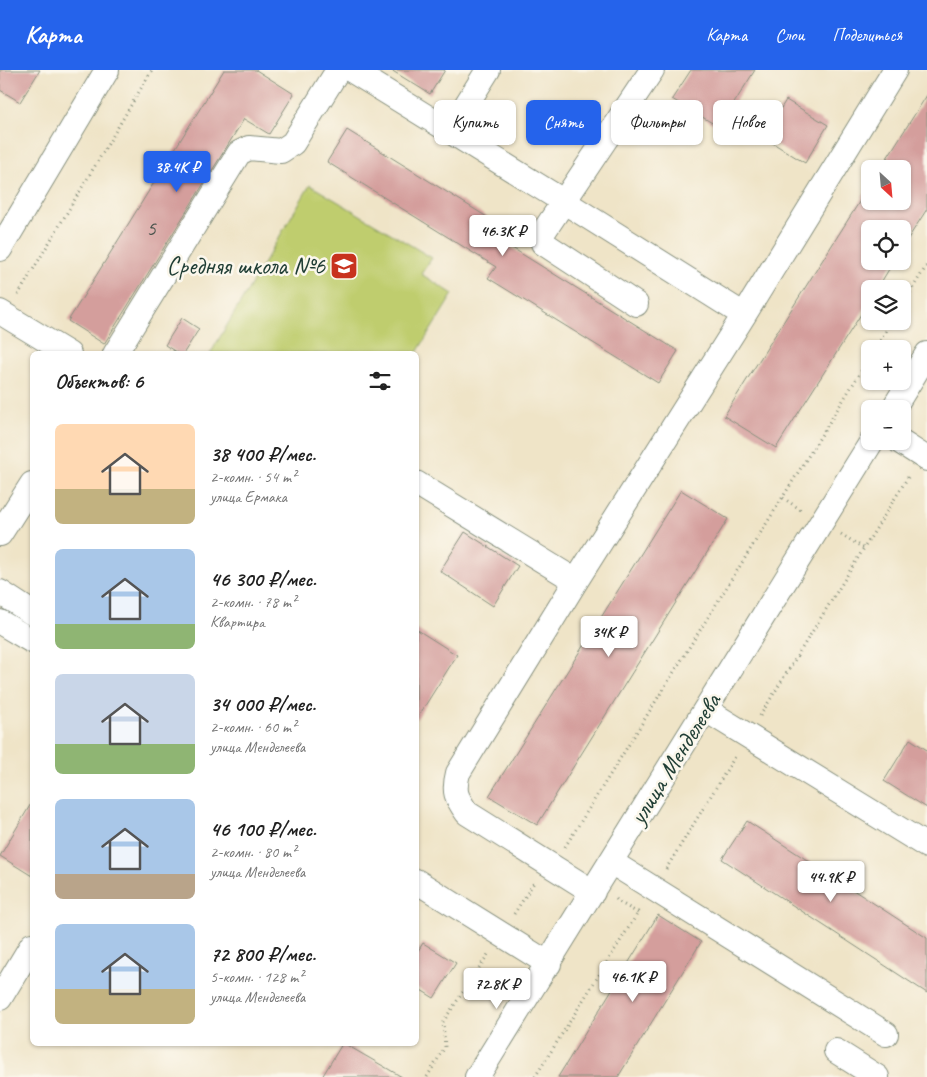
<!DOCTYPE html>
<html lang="ru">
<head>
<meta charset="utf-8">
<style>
  body { margin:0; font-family:Caveat,sans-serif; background:#f2f2f2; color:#222; height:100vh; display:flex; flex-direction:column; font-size:19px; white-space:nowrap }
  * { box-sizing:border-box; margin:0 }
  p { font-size:16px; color:#767676 }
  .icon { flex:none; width:28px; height:28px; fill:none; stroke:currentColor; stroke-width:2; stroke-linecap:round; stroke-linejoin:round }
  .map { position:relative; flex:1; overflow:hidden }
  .sheet { position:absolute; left:30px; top:281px; width:389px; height:695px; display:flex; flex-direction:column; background:#fff; border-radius:8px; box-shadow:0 1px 4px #0004 }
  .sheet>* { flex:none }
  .hud { position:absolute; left:434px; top:30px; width:418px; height:45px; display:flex; gap:10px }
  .needle { width:32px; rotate:154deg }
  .tools { position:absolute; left:861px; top:90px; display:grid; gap:10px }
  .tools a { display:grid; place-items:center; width:50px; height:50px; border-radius:8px; background:#fff; box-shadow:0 1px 4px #0004; font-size:25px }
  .price { position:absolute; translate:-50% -42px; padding:0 11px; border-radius:5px; background:#fff; color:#222; font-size:16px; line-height:32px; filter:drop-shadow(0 1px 2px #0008) }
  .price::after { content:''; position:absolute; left:50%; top:30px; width:15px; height:11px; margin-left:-8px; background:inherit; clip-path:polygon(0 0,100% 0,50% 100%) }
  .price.current { background:#2563eb; color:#fff }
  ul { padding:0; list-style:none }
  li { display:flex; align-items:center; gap:15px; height:125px; padding:0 25px }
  li span { display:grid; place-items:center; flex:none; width:140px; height:100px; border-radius:8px; color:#555 }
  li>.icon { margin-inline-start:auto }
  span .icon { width:60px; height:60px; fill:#fffc; stroke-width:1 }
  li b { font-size:21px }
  h2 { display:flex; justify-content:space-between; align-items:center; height:60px; padding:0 25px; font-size:21px }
  .pill { padding:0 18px; border-radius:8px; background:#fff; box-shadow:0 1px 4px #0004; font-size:18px; line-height:45px }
  .pill.current { background:#2563eb; color:#fff }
  header { display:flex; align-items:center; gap:30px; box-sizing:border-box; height:70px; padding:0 25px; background:#2563eb; color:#fff }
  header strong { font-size:24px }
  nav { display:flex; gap:28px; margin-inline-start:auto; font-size:18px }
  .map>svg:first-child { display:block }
  .green { fill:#bfcd6e; stroke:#6f8551 }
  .building { fill:#d49e9c }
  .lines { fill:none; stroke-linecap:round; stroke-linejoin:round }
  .minor-casing { stroke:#87907e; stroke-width:26 }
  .path { stroke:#87907e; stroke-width:3; stroke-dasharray:1 4; stroke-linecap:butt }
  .minor { stroke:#fff; stroke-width:24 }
  .labels { text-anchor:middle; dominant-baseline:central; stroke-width:5; stroke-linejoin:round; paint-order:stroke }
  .number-label { font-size:22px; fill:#4c554e }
  .poi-label { font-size:25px; fill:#1f3d34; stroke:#fbf7ec; text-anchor:end }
  .street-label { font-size:25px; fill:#1f3d34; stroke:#fbf7ec }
</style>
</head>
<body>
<header>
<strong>Карта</strong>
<nav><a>Карта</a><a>Слои</a><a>Поделиться</a></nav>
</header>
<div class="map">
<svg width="927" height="1007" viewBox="0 0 927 1007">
  <rect width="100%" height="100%" fill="#fbf7ec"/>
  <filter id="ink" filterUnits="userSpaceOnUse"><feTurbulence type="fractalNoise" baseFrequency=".02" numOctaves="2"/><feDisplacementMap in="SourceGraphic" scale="10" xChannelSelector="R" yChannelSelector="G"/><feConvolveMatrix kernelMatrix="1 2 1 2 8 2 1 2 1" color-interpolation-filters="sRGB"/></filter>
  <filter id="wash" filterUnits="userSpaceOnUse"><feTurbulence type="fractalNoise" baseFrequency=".0096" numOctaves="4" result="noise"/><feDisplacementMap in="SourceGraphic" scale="20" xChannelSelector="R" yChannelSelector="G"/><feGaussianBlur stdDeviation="1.12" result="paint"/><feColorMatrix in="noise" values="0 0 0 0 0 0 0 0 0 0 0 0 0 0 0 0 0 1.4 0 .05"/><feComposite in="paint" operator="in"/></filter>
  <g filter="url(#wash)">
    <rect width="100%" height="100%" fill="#efe4c7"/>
    <!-- green -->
    <path class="green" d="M 310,115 L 432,188 L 421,204 L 453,224 L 416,284 L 210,284 Z"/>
    <g id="blocks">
      <!-- building -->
      <path class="building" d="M 0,0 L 40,0 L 20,32 L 0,20 Z
        M 224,0 L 256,0 L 294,24 L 269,64 L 244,49 L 104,274 L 68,251 Z
        M 391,0 L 445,0 L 430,24 Z
        M 691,0 L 755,0 L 719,57 L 672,29 Z
        M 927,25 L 927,139 L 902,178 L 902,159 L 870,159 L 870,191 L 894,191 L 877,219 L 870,219 L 870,230 L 776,378 L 724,346 L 870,115 L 870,131 L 902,131 L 902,99 L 880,99 Z
        M 786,30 L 828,55 L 805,93 L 763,67 Z
        M 347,60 L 516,165 L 509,176 L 678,281 L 658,313 L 488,208 L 496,197 L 327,92 Z
        M 182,248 L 199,259 L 183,284 L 179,284 L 165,275 Z
        M 681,420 L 728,449 L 537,755 L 489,726 Z
        M 465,462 L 518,496 L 493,536 L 440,501 Z
        M 416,559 L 457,585 L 416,650 Z
        M 910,669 L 927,680 L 927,738 L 884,711 Z
        M 32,732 L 32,806 L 0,786 Z
        M 747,751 L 927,868 L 927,923 L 722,789 Z
        M 658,845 L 701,872 L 618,1007 L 558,1007 Z
        M 423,873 L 456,893 L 434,928 L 416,917 L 416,884 Z
        M 342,974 L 345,974 L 402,1007 L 322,1007 Z"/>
    </g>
  </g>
  <g filter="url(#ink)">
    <use href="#blocks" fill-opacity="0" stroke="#87907e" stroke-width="1"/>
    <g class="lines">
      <defs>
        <path id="minor" d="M 351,0 L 563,131 L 744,245
          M 450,61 L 488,0
          M 0,179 L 107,0
          M 636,234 L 543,173 L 542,164 L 652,0
          M 0,242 L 69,284
          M 115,284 L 239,83 L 249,78 L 281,81 L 293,73 L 338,0
          M 893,339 L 927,284
          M 899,371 L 927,389
          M 416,413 L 576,511
          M 0,464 L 32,414
          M 0,522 L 32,543
          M 0,552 L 32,571
          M 706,640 L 927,776
          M 611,792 L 886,964
          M 416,811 L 549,894
          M 593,822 L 467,743 C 456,727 453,722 458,703 L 576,511 L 744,245 L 895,0
          M 0,928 L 32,875
          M 836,981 L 877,1007
          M 477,1007 L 872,371"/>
      </defs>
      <!-- minor casing -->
      <use href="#minor" class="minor-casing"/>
      <!-- path -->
      <path class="path" d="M 18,225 L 152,0
        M 902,235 L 927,195
        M 875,279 L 892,251
        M 783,428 L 801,440
        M 841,464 L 865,479
        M 760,646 L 910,404
        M 565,777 L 870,287
        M 666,799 L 736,685
        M 616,829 L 619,832 L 638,843
        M 514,844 L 535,811
        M 427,1007 L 445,977 L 443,952 L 489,883
        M 535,1007 L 641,838"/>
      <!-- minor -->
      <use href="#minor" class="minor"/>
    </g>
  </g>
  <!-- icons -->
  <defs>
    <symbol id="school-square" viewBox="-11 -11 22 22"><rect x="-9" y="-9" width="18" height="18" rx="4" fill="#c8321e" stroke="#fbf7ec"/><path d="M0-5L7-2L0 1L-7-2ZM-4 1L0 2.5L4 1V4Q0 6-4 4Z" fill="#fff"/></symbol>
  </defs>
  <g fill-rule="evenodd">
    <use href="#school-square" x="328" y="180" width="32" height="32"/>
  </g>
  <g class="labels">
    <!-- number labels -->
    <g class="number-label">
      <text x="151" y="158">5</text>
    </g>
    <!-- poi labels -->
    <g class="poi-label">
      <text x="325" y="196">Средняя школа №6</text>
    </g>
    <!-- street labels -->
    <g class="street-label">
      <text transform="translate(675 689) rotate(-58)">улица Менделеева</text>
    </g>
  </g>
</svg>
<div class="tools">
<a><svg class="needle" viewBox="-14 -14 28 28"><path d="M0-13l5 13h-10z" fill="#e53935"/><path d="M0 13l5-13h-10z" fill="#767676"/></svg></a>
<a><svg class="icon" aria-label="locate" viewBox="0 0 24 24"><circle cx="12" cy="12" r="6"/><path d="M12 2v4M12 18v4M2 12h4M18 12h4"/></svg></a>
<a><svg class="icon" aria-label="layers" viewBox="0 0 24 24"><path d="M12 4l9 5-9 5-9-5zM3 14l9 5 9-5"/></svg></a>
<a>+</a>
<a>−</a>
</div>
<b class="price current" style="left:177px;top:123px">38.4K ₽</b>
<b class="price" style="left:503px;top:187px">46.3K ₽</b>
<b class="price" style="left:609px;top:588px">34K ₽</b>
<b class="price" style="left:831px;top:833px">44.9K ₽</b>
<b class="price" style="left:633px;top:933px">46.1K ₽</b>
<b class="price" style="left:497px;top:940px">72.8K ₽</b>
<div class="hud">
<a class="pill">Купить</a>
<a class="pill current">Снять</a>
<a class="pill">Фильтры</a>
<a class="pill">Новое</a>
</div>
<section class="sheet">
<h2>Объектов: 6<svg class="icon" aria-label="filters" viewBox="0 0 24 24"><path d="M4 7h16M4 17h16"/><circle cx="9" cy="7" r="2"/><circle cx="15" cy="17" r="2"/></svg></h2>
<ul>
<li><span style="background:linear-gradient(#ffd9b3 65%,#c2b280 0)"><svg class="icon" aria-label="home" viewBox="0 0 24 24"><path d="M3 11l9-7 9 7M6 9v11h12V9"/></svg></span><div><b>38 400 ₽/мес.</b><p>2-комн. · 54 m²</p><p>улица Ермака</p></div></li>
<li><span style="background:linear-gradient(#a9c7e8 75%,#8fb573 0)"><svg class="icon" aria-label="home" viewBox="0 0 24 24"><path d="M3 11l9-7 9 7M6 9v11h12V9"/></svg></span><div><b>46 300 ₽/мес.</b><p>2-комн. · 78 m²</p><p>Квартира</p></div></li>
<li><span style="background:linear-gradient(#c9d6e8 70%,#8fb573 0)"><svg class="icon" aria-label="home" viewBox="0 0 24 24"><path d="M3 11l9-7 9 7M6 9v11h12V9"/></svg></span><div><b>34 000 ₽/мес.</b><p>2-комн. · 60 m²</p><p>улица Менделеева</p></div></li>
<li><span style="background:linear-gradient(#a9c7e8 75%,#b9a48a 0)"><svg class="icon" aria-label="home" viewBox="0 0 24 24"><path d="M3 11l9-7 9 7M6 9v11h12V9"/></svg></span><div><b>46 100 ₽/мес.</b><p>2-комн. · 80 m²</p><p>улица Менделеева</p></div></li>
<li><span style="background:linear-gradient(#a9c7e8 65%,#c2b280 0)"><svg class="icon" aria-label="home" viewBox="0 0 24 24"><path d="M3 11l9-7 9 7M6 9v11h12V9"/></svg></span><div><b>72 800 ₽/мес.</b><p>5-комн. · 128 m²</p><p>улица Менделеева</p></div></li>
</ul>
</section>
</div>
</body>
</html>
